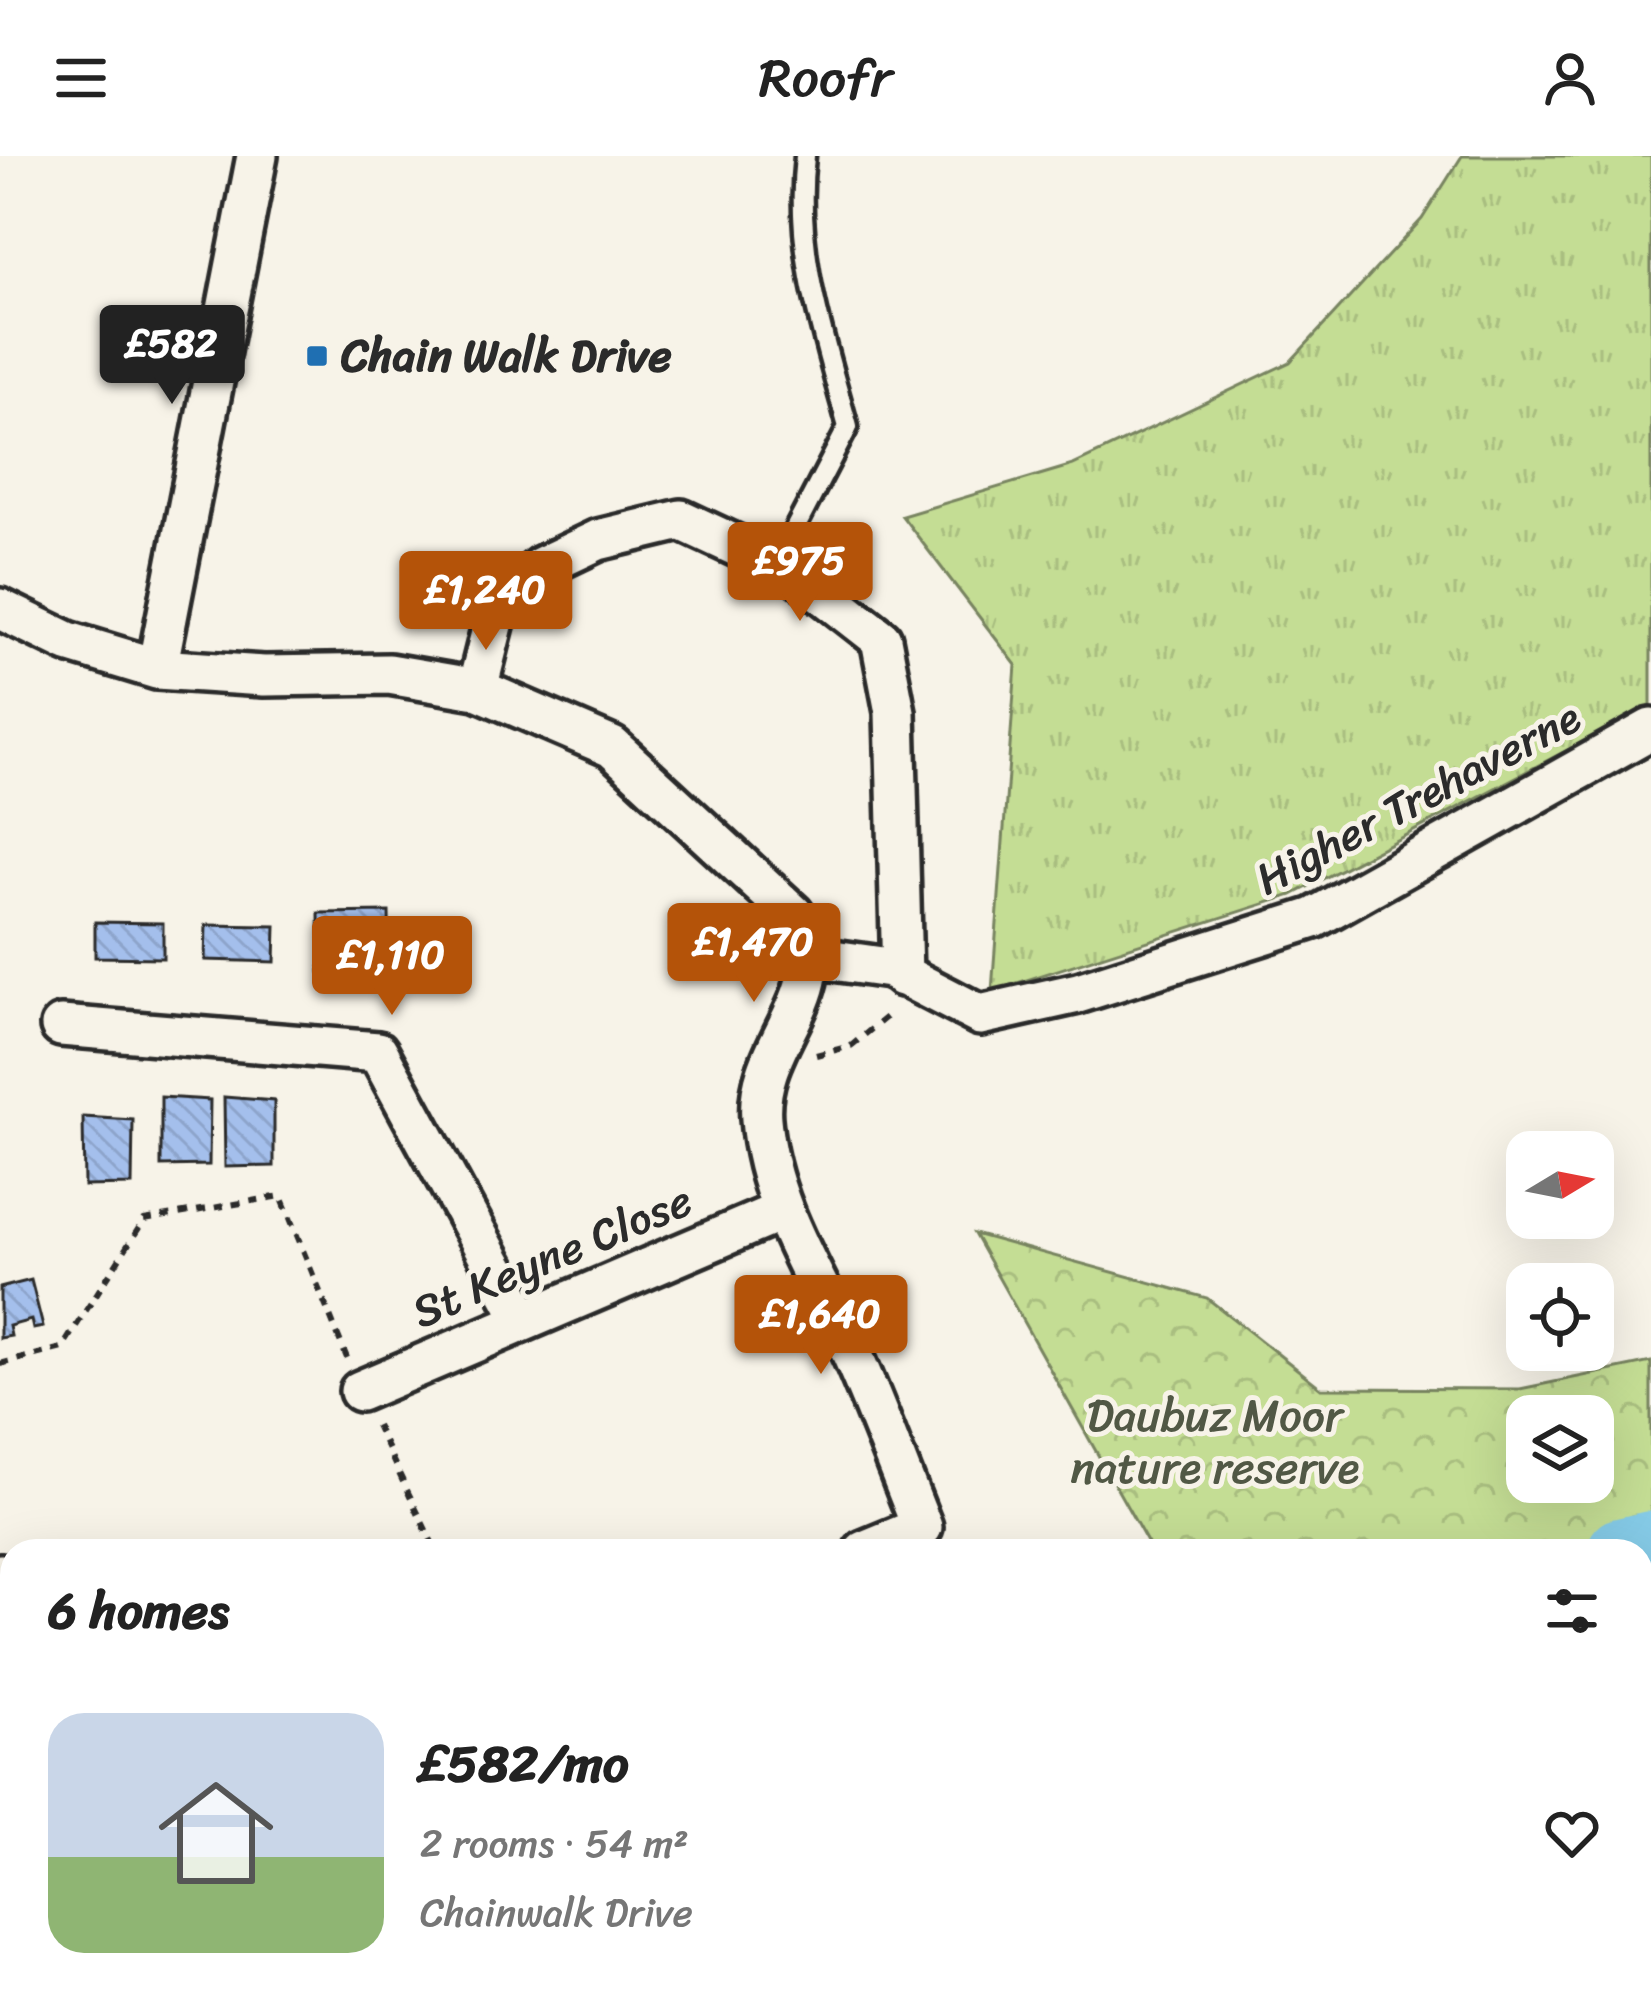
<!DOCTYPE html>
<html lang="en">
<head>
<meta charset="utf-8">
<style>
  body { margin:0; font-family:Sriracha,sans-serif; background:#f2f2f2; color:#222; height:100vh; display:flex; flex-direction:column; font-size:45px; white-space:nowrap }
  * { box-sizing:border-box; margin:0 }
  p { font-size:39px; color:#767676 }
  .icon { flex:none; width:66px; height:66px; fill:none; stroke:currentColor; stroke-width:2; stroke-linecap:round; stroke-linejoin:round }
  .map { position:relative; flex:1; overflow:hidden }
  .details { position:absolute; left:0px; top:1383px; width:1653px; height:468px; display:flex; flex-direction:column; background:#fff; border-radius:36px 36px 0 0; box-shadow:0 12px 48px #0002 }
  .details>* { flex:none }
  .needle { width:78px; rotate:80deg }
  .fabs { position:absolute; left:1506px; top:975px; display:grid; gap:24px }
  .fabs a { display:grid; place-items:center; width:108px; height:108px; border-radius:24px; background:#fff; box-shadow:0 12px 48px #0002; font-size:60px }
  .price { position:absolute; translate:-50% -102px; padding:0 27px; border-radius:12px; background:#b45309; color:#fff; font-size:39px; line-height:78px; filter:drop-shadow(0 3px 6px #0008) }
  .price::after { content:''; position:absolute; left:50%; top:72px; width:36px; height:27px; margin-left:-18px; background:inherit; clip-path:polygon(0 0,100% 0,50% 100%) }
  .price.selected { background:#222; color:#fff }
  ul { padding:0; list-style:none }
  li { display:flex; align-items:center; gap:36px; height:300px; padding:0 48px }
  li span { display:grid; place-items:center; flex:none; width:336px; height:240px; border-radius:36px; color:#555 }
  li>.icon { margin-inline-start:auto }
  span .icon { width:144px; height:144px; fill:#fffc; stroke-width:1 }
  li b { font-size:51px }
  h2 { display:flex; justify-content:space-between; align-items:center; height:144px; padding:0 48px; font-size:51px }
  header { display:flex; justify-content:space-between; align-items:center; height:156px; padding:0 48px; background:#fff; font-size:54px; font-weight:600 }
  .map>svg:first-child { display:block }
  .grass { fill:url(#grass-tufts); stroke:#788460; stroke-width:3 }
  .forest { fill:url(#forest-crowns); stroke:#788460; stroke-width:3; fill-rule:evenodd }
  .lines { fill:none; stroke-linecap:round; stroke-linejoin:round }
  .river { stroke:#85cae6; stroke-width:66 }
  .building { fill:url(#building-back-hatch); stroke:#2b2b2b; stroke-width:3 }
  .lane-casing { stroke:#2b2b2b; stroke-width:27 }
  .street-casing { stroke:#2b2b2b; stroke-width:48 }
  .path { stroke:#2b2b2b; stroke-width:6; stroke-dasharray:9 9; stroke-linecap:butt }
  .lane { stroke:#f7f3e8; stroke-width:18 }
  .street { stroke:#f7f3e8; stroke-width:39 }
  .poi-dot { fill:#1f6fb2; stroke:#f7f3e8; stroke-width:4.5 }
  .labels { text-anchor:middle; dominant-baseline:central; stroke-width:10; stroke-linejoin:round; paint-order:stroke }
  .poi-label { font-size:45px; font-weight:bold; fill:#2b2b2b; stroke:#f7f3e8; text-anchor:start }
  .street-label { font-size:45px; fill:#2b2b2b; stroke:#f7f3e8 }
  .park-label { font-size:45px; fill:#515845; stroke:#f7f3e8 }
</style>
</head>
<body>
<header><svg class="icon" aria-label="menu" viewBox="0 0 24 24"><path d="M4 6h16M4 12h16M4 18h16"/></svg>Roofr<svg class="icon" aria-label="person" viewBox="0 0 24 24"><circle cx="12" cy="8" r="4"/><path d="M4 21q1-7 8-7t8 7"/></svg></header>
<div class="map">
<svg width="1651" height="1851" viewBox="0 0 1651 1851">
  <defs>
    <pattern id="grass-tufts" width="24" height="20" patternUnits="userSpaceOnUse" patternTransform="scale(3)"><rect width="24" height="20" fill="#c4dd94"/><path d="M3 7l-1-3M5 7V3M7 7l1-3M15 17l-1-3M17 17v-4M19 17l1-3" fill="none" stroke="#a9be80"/></pattern>
    <pattern id="forest-crowns" width="20" height="18" patternUnits="userSpaceOnUse" patternTransform="scale(3)"><rect width="20" height="18" fill="#c4dd94"/><path d="M2 6a3 3 0 1 1 6 0M12 15a3 3 0 1 1 6 0" fill="none" stroke="#a9be80"/></pattern>
    <pattern id="building-back-hatch" width="6" height="6" patternUnits="userSpaceOnUse" patternTransform="scale(3)"><rect width="6" height="6" fill="#a4bfec"/><path d="M-1 5l2 2M0 0l6 6M5-1l2 2" fill="none" stroke="#8da4cb"/></pattern>
  </defs>
  <rect width="100%" height="100%" fill="#f7f3e8"/>
  <filter id="ink" filterUnits="userSpaceOnUse"><feTurbulence type="fractalNoise" baseFrequency=".00833" numOctaves="2"/><feDisplacementMap in="SourceGraphic" scale="24" xChannelSelector="R" yChannelSelector="G"/><feConvolveMatrix kernelMatrix="1 2 1 2 8 2 1 2 1" color-interpolation-filters="sRGB"/></filter>
  <g filter="url(#ink)">
    <!-- grass -->
    <path class="grass" d="M 1462,0 L 1651,0 L 1651,550 L 1292,739 L 992,835 L 1016,509 L 902,360 L 1073,309 L 1290,206 L 1422,63 Z"/>
    <!-- forest -->
    <path class="forest" d="M 974,1078 L 1207,1142 L 1321,1232 L 1520,1233 L 1651,1206 L 1651,1422 L 1641,1426 L 1641,1395 L 1152,1395 ZM 1527,1260 L 1593,1260 L 1593,1326 L 1527,1326 Z
      M 294,1839 L 1111,1839 L 1118,1851 L 270,1851 Z"/>
    <g class="lines">
      <!-- river -->
      <path class="river" d="M 1620,1395 L 1651,1388
        M 1641,1762 L 1651,1757
        M 1071,1839 L 1079,1851
        M 941,1851 L 973,1839
        M 1446,1851 L 1475,1839"/>
    </g>
    <!-- building -->
    <path class="building" d="M 389,756 L 390,816 L 320,816 L 319,757 Z
      M 95,766 L 163,767 L 163,802 L 95,801 Z
      M 206,769 L 276,770 L 275,806 L 205,804 Z
      M 161,941 L 210,944 L 209,1009 L 161,1010 Z
      M 224,941 L 274,945 L 274,1010 L 225,1011 Z
      M 83,961 L 133,964 L 132,1029 L 84,1030 Z
      M 31,1124 L 43,1171 L 33,1173 L 31,1164 L 9,1170 L 11,1180 L 0,1182 L 0,1132 Z"/>
    <g class="lines">
      <defs>
        <path id="lane" d="M 776,409 L 848,271 C 823,179 794,96 805,0"/>
        <path id="street" d="M 0,453 L 68,486 L 157,513 L 264,520 L 389,518 L 477,533 L 612,591 L 793,758 C 843,833 754,884 761,963 C 768,1050 817,1122 853,1200 C 878,1256 899,1314 922,1371 L 864,1395
          M 157,513 L 257,0
          M 477,533 L 498,449 L 541,411 L 598,384 L 681,364 L 799,419 L 881,483 L 895,556 L 902,820
          M 812,801 L 889,812 L 980,859 L 1078,837 L 1314,762 L 1651,573
          M 61,870 L 378,896 L 523,1163
          M 360,1235 L 782,1055
          M 0,1418 L 12,1458
          M 0,1664 L 12,1662
          M 1641,1797 L 1651,1791
          M 1540,1851 L 1563,1839"/>
      </defs>
      <!-- lane casing -->
      <use href="#lane" class="lane-casing"/>
      <!-- street casing -->
      <use href="#street" class="street-casing"/>
      <!-- path -->
      <path class="path" d="M 816,899 L 851,890 L 892,856
        M 0,1208 L 62,1192 L 144,1064 L 281,1040 L 347,1202
        M 376,1269 L 436,1395
        M 283,1851 L 309,1839"/>
      <!-- lane -->
      <use href="#lane" class="lane"/>
      <!-- street -->
      <use href="#street" class="street"/>
    </g>
  </g>
  <!-- markers -->
  <rect class="poi-dot" x="305" y="188" width="24" height="24" rx="6"/>
  <g class="labels">
    <!-- poi labels -->
    <g class="poi-label">
      <text x="341" y="200">Chain Walk Drive</text>
    </g>
    <!-- street labels -->
    <g class="street-label">
      <text transform="translate(1418 642) rotate(-28)">Higher Trehaverne</text>
      <text transform="translate(552 1100) rotate(-23)">St Keyne Close</text>
    </g>
    <!-- park labels -->
    <g class="park-label">
      <text x="1215" y="1260">Daubuz Moor<tspan x="1215" dy="52">nature reserve</tspan></text>
    </g>
  </g>
</svg>
<div class="fabs">
<a><svg class="needle" viewBox="-14 -14 28 28"><path d="M0-13l5 13h-10z" fill="#e53935"/><path d="M0 13l5-13h-10z" fill="#767676"/></svg></a>
<a><svg class="icon" aria-label="locate" viewBox="0 0 24 24"><circle cx="12" cy="12" r="6"/><path d="M12 2v4M12 18v4M2 12h4M18 12h4"/></svg></a>
<a><svg class="icon" aria-label="layers" viewBox="0 0 24 24"><path d="M12 4l9 5-9 5-9-5zM3 14l9 5 9-5"/></svg></a>
</div>
<b class="price selected" style="left:172px;top:251px">£582</b>
<b class="price" style="left:800px;top:468px">£975</b>
<b class="price" style="left:486px;top:497px">£1,240</b>
<b class="price" style="left:754px;top:849px">£1,470</b>
<b class="price" style="left:392px;top:862px">£1,110</b>
<b class="price" style="left:821px;top:1221px">£1,640</b>
<section class="details">
<h2>6 homes<svg class="icon" aria-label="filters" viewBox="0 0 24 24"><path d="M4 7h16M4 17h16"/><circle cx="9" cy="7" r="2"/><circle cx="15" cy="17" r="2"/></svg></h2>
<ul>
<li><span style="background:linear-gradient(#c9d6e8 60%,#8fb573 0)"><svg class="icon" aria-label="home" viewBox="0 0 24 24"><path d="M3 11l9-7 9 7M6 9v11h12V9"/></svg></span><div><b>£582/mo</b><p>2 rooms · 54 m²</p><p>Chainwalk Drive</p></div><svg class="icon" aria-label="heart" viewBox="0 0 24 24"><path d="M12 20l-8-8c-3-5 5-10 8-4 3-6 11-1 8 4z"/></svg></li>
</ul>
</section>
</div>
</body>
</html>
